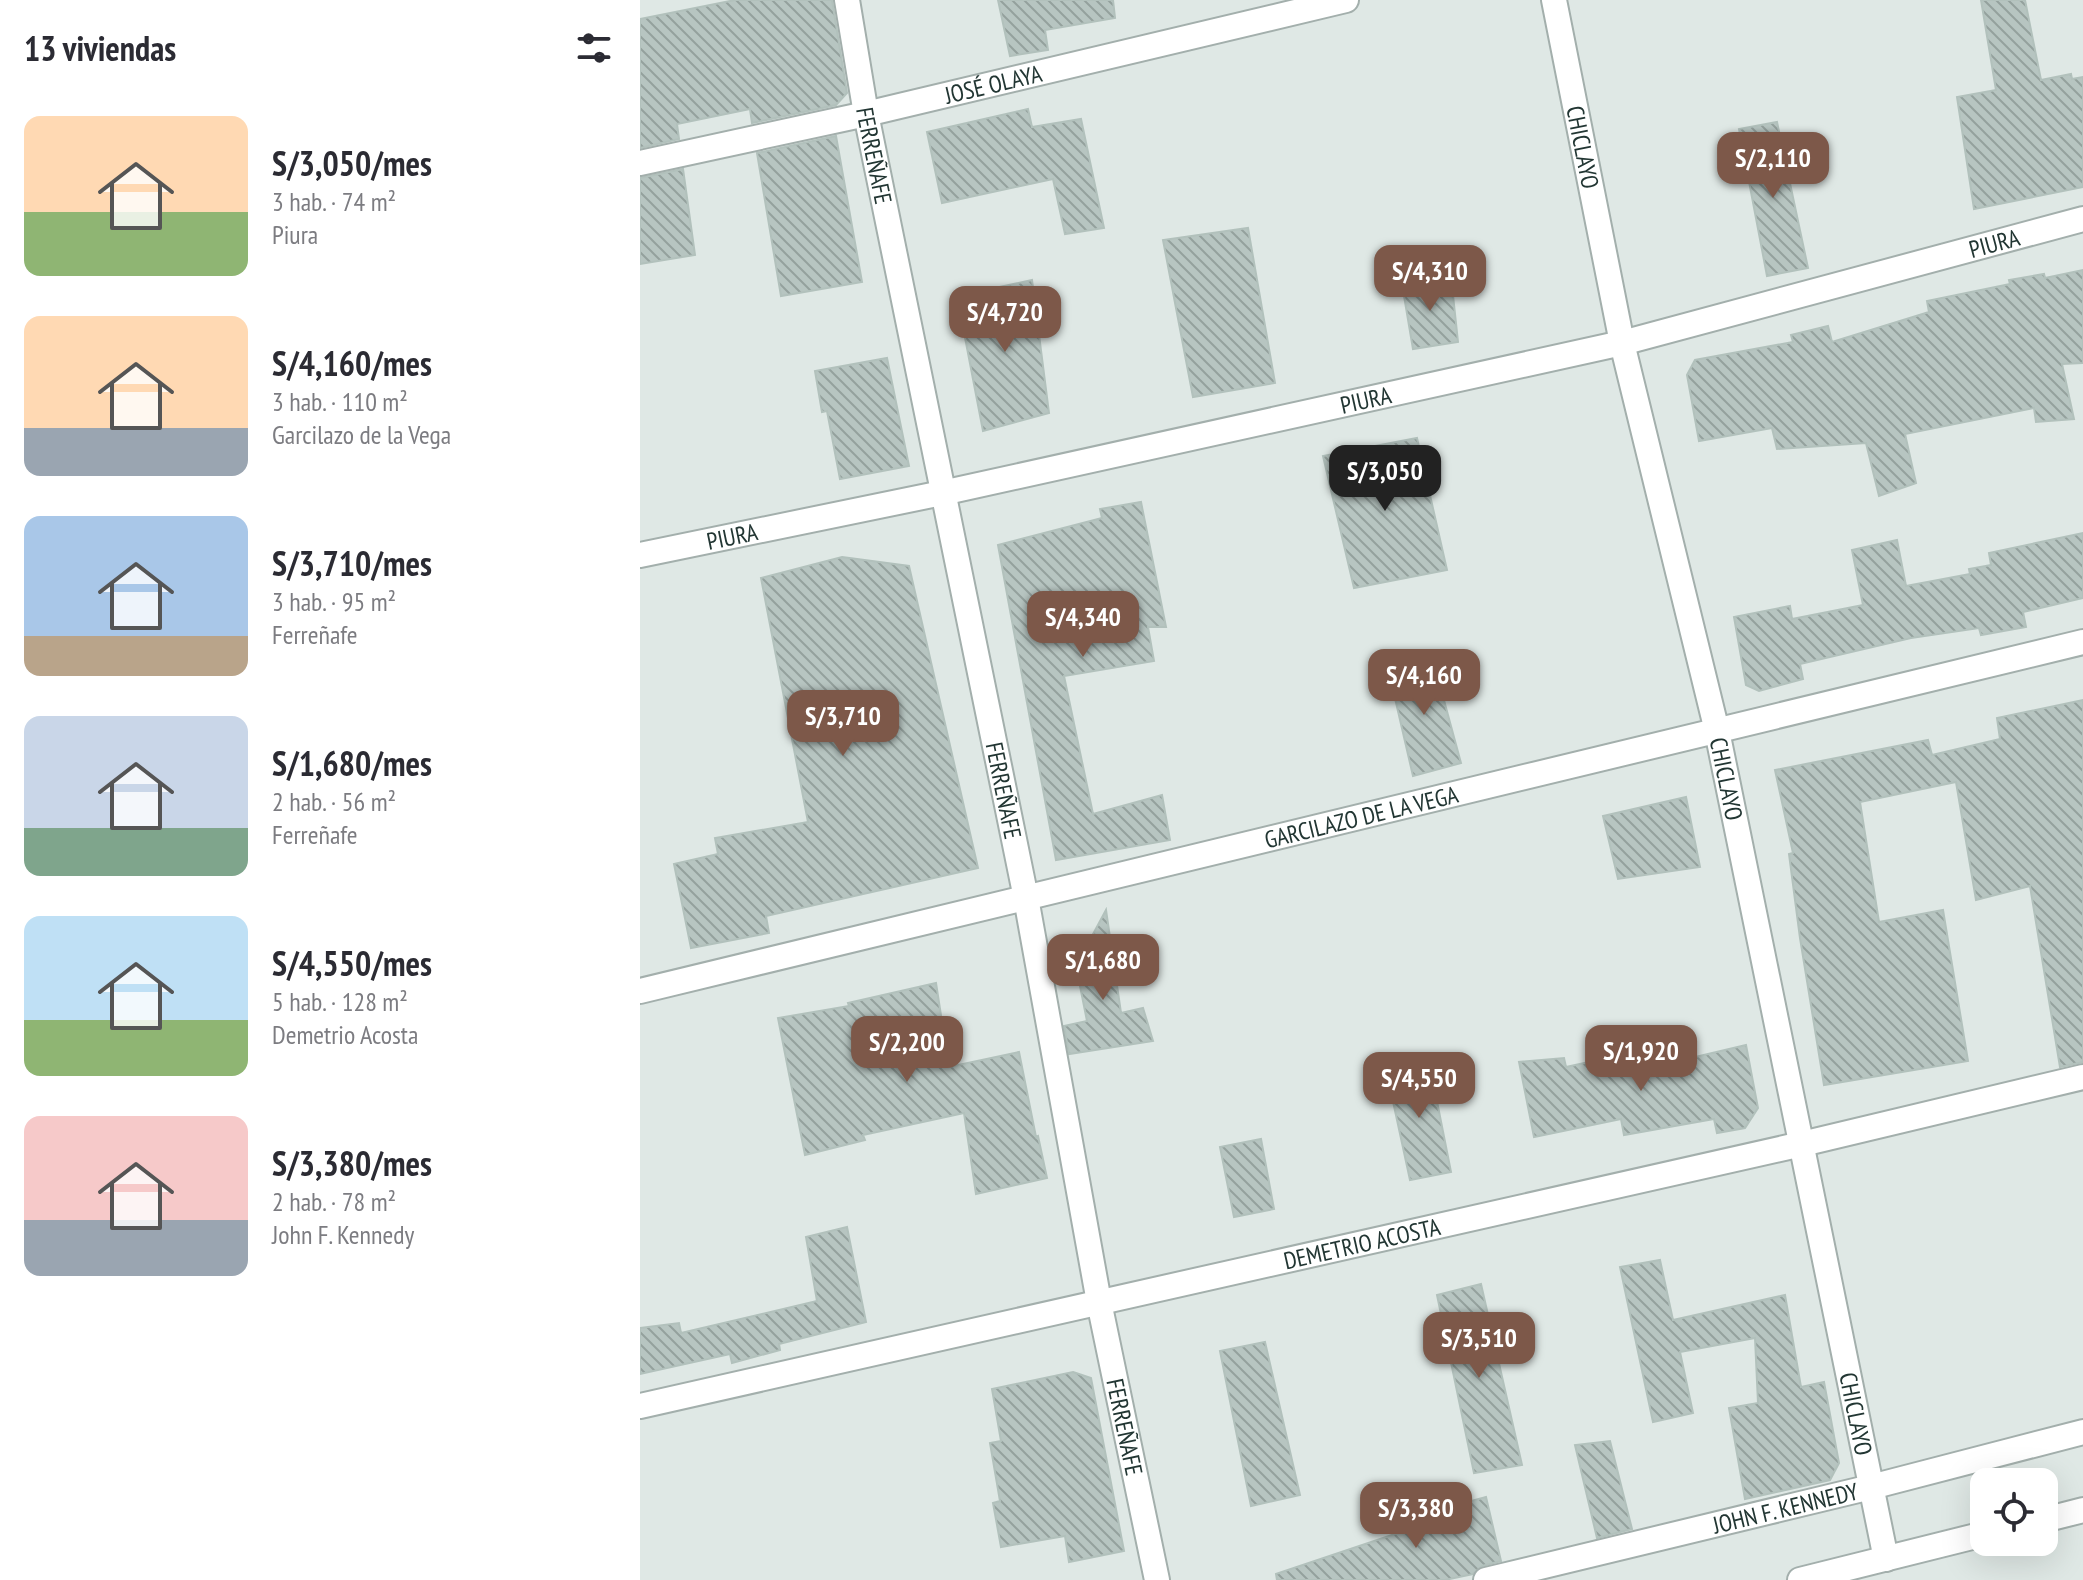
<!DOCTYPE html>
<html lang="es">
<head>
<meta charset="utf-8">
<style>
  body { margin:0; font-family:"PT Sans Narrow",sans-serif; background:#f2f2f3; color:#2b2b33; height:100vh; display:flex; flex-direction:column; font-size:30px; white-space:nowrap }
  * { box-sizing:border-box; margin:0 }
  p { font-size:26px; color:#7c7c81 }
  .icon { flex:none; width:44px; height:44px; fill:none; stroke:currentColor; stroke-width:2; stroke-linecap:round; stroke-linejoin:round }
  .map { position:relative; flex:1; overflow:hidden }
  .drawer { display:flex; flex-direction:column; background:#fff; width:640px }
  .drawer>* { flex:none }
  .fabs { position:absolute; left:1330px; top:1468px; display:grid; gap:16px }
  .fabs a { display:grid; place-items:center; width:88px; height:88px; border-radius:16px; background:#fff; box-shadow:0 8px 32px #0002; font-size:40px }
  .price { position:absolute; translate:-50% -68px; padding:0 18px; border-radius:16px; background:#7d5849; color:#fff; font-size:26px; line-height:52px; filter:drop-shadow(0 2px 4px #0008) }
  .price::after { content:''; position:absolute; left:50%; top:48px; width:24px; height:18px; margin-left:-12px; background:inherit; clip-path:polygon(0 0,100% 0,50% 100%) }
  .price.selected { background:#222; color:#fff }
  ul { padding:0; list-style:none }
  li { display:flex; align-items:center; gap:24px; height:200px; padding:0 24px }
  li span { display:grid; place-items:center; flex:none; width:224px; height:160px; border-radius:16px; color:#555 }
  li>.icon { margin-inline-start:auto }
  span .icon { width:96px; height:96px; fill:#fffc; stroke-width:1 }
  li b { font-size:34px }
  h2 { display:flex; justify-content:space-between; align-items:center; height:96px; padding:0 24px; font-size:34px }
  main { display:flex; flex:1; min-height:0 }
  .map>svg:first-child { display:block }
  .building { fill:url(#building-back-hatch); stroke:#b2c1bc; stroke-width:2 }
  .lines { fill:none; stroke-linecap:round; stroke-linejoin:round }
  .minor-casing { stroke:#a3afac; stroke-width:28 }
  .tertiary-casing { stroke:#a3afac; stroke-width:28 }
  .minor { stroke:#fff; stroke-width:24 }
  .tertiary { stroke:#fff; stroke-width:24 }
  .labels { text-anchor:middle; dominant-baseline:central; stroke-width:8; stroke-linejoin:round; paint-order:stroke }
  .street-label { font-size:24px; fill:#223633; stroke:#eff5f3 }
</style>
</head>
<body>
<main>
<section class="drawer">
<h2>13 viviendas<svg class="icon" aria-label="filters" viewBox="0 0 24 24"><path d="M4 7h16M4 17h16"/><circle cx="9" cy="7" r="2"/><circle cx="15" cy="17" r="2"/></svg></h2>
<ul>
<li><span style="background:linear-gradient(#ffd9b3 60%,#8fb573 0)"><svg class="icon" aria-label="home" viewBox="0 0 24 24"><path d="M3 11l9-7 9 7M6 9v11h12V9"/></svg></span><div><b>S/3,050/mes</b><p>3 hab. · 74 m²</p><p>Piura</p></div></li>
<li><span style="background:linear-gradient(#ffd9b3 70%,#9aa5b1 0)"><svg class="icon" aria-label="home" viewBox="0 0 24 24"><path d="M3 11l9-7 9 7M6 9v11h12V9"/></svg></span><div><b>S/4,160/mes</b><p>3 hab. · 110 m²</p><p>Garcilazo de la Vega</p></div></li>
<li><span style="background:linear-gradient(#a9c7e8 75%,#b9a48a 0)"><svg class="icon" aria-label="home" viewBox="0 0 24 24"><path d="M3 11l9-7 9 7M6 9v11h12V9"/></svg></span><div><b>S/3,710/mes</b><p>3 hab. · 95 m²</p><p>Ferreñafe</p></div></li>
<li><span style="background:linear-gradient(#c9d6e8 70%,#7fa58c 0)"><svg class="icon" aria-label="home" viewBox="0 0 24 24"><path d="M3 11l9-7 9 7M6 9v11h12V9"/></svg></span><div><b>S/1,680/mes</b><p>2 hab. · 56 m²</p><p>Ferreñafe</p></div></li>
<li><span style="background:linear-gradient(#bfe0f5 65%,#8fb573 0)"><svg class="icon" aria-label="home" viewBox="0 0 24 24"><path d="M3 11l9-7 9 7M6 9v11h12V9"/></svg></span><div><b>S/4,550/mes</b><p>5 hab. · 128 m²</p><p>Demetrio Acosta</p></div></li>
<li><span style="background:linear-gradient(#f6c9c9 65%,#9aa5b1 0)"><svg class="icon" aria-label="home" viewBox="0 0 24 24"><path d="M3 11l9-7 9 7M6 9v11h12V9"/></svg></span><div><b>S/3,380/mes</b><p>2 hab. · 78 m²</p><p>John F. Kennedy</p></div></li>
</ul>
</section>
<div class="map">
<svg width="1443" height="1580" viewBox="0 0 1443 1580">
  <defs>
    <pattern id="building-back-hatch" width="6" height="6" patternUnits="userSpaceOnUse" patternTransform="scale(2)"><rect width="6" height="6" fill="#b7c5c1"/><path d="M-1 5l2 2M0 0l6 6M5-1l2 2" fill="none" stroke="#94a19d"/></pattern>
  </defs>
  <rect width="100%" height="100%" fill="#dfe8e5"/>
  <!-- building -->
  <path class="building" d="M 95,0 L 192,0 L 207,93 L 196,105 L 112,123 L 110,109 L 37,124 L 39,139 L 0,148 L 0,19 Z
    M 358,0 L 473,0 L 475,18 L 405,30 L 408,50 L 370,56 Z
    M 1341,0 L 1385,0 L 1401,80 L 1431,74 L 1432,79 L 1443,77 L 1443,187 L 1334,209 L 1317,97 L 1356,90 Z
    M 388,109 L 392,127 L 441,119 L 464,228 L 425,234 L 413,179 L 302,203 L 287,132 Z
    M 1137,122 L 1168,268 L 1127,276 L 1099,129 Z
    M 196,136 L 222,282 L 141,296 L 117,153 Z
    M 43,169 L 55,255 L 0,264 L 0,178 Z
    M 608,228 L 635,383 L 553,397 L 523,240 Z
    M 1443,270 L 1443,363 L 1422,364 L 1434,419 L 1396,422 L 1394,408 L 1265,434 L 1276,483 L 1239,496 L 1226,443 L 1137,449 L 1132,428 L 1059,441 L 1047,375 L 1055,360 L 1153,342 L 1151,335 L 1188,326 L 1192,342 L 1289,312 L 1287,301 L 1370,284 L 1369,280 L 1404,274 L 1405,278 Z
    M 794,277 L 800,288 L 812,286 L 818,342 L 773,349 L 762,284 Z
    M 392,280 L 409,413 L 343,431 L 317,296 Z
    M 247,358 L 269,466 L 200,479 L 187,411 L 182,412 L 175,371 Z
    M 777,438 L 807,570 L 714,588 L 683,456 Z
    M 501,502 L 526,627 L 508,627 L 514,661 L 424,676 L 453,814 L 522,795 L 530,840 L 416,860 L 358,545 L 462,518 L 460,509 Z
    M 1443,533 L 1443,598 L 1383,612 L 1386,627 L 1341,635 L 1339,628 L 1271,638 L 1160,664 L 1163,679 L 1119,691 L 1106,685 L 1094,617 L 1150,606 L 1152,619 L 1223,605 L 1212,550 L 1257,540 L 1266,586 L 1330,574 L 1329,569 L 1351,565 L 1349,553 Z
    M 202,557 L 269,566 L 338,868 L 126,916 L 129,933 L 51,948 L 34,864 L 78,854 L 75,838 L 168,822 L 121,578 Z
    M 792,656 L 821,763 L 773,776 L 748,668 Z
    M 1443,700 L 1443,1062 L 1420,1067 L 1390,886 L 1336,900 L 1316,782 L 1220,802 L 1239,922 L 1303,910 L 1328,1061 L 1184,1085 L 1160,938 L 1149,854 L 1153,853 L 1135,770 L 1288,740 L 1292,755 L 1360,739 L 1357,718 Z
    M 1046,797 L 1060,867 L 978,879 L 963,816 Z
    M 466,910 L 481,1013 L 503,1008 L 513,1041 L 429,1054 L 424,1026 L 447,1021 L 436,966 Z
    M 296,983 L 309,1067 L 379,1052 L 396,1137 L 398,1136 L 407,1178 L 336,1194 L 324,1113 L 223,1135 L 225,1140 L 165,1155 L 138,1018 L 209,1006 L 208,1003 Z
    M 1106,1045 L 1118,1108 L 1105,1128 L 1077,1133 L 1074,1119 L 984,1135 L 981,1119 L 894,1137 L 879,1062 L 924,1058 L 926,1067 L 986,1054 L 992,1072 Z
    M 789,1061 L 811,1172 L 770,1180 L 746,1069 Z
    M 621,1139 L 634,1209 L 594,1217 L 580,1147 Z
    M 207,1227 L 226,1322 L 139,1344 L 140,1350 L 92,1363 L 90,1354 L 0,1374 L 0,1328 L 39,1323 L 41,1333 L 177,1301 L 166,1237 Z
    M 1020,1260 L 1033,1320 L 1145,1295 L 1161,1387 L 1184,1382 L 1199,1463 L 1190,1480 L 1105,1499 L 1089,1408 L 1118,1403 L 1115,1338 L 1040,1352 L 1053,1413 L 1013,1422 L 980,1267 Z
    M 841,1284 L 882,1465 L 834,1473 L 797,1295 Z
    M 625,1342 L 660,1495 L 611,1506 L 580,1351 Z
    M 433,1372 L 451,1378 L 484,1551 L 429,1562 L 425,1536 L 361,1547 L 353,1503 L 360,1501 L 350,1443 L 361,1441 L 352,1389 Z
    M 970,1441 L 992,1529 L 957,1538 L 935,1445 Z
    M 846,1497 L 861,1561 L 842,1566 L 833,1574 L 805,1580 L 637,1580 L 636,1574 L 758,1533 L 757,1529 L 778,1524 L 776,1516 Z"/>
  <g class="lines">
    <defs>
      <g id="minor">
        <path id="s1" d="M 207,0 L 226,114 L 386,898 L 459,1302 L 517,1580"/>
        <path id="s2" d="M 914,0 L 982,343 L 1077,731 L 1246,1559"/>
        <path id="s3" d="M 0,163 L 226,114 L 706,0"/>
        <path id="s4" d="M 0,555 L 302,493 L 982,343 L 1443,219"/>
        <path id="s5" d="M 0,991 L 1443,642"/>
        <path id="s6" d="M 0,1406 L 1162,1144 L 1443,1077"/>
      </g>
      <g id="tertiary">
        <path d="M 1404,1520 L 1443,1510"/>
        <path id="s7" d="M 846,1580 L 1231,1487 L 1443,1432"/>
        <path d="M 1160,1580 L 1344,1534"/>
      </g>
    </defs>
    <!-- minor casing -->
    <use href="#minor" class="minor-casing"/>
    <!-- tertiary casing -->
    <use href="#tertiary" class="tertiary-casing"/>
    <!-- minor -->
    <use href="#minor" class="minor"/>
    <!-- tertiary -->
    <use href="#tertiary" class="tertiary"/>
  </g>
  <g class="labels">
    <!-- street labels -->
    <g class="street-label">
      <text stroke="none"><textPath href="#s3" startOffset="362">JOSÉ OLAYA</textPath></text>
      <text stroke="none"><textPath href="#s2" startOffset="150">CHICLAYO</textPath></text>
      <text stroke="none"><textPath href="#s1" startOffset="158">FERREÑAFE</textPath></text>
      <text stroke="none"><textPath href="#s4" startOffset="1390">PIURA</textPath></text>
      <text stroke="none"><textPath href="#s4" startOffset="742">PIURA</textPath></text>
      <text stroke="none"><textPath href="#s4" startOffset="94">PIURA</textPath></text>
      <text stroke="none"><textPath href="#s2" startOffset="798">CHICLAYO</textPath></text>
      <text stroke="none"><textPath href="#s1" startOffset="806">FERREÑAFE</textPath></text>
      <text stroke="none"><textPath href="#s5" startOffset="742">GARCILAZO DE LA VEGA</textPath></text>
      <text stroke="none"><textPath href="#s6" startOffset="740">DEMETRIO ACOSTA</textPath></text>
      <text stroke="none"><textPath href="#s2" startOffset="1446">CHICLAYO</textPath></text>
      <text stroke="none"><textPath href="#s1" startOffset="1454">FERREÑAFE</textPath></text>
      <text stroke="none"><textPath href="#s7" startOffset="308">JOHN F. KENNEDY</textPath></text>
    </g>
  </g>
</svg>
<div class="fabs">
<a><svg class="icon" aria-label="locate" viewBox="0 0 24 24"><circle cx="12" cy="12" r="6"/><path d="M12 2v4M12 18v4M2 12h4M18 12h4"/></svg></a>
</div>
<b class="price" style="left:1133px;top:200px">S/2,110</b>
<b class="price" style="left:790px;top:313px">S/4,310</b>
<b class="price" style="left:365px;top:354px">S/4,720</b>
<b class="price selected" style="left:745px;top:513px">S/3,050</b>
<b class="price" style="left:443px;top:659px">S/4,340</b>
<b class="price" style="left:784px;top:717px">S/4,160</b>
<b class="price" style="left:203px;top:758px">S/3,710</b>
<b class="price" style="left:463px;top:1002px">S/1,680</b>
<b class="price" style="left:267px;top:1084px">S/2,200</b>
<b class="price" style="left:1001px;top:1093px">S/1,920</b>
<b class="price" style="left:779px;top:1120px">S/4,550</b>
<b class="price" style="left:839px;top:1380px">S/3,510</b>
<b class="price" style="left:776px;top:1550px">S/3,380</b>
</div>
</main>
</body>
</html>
